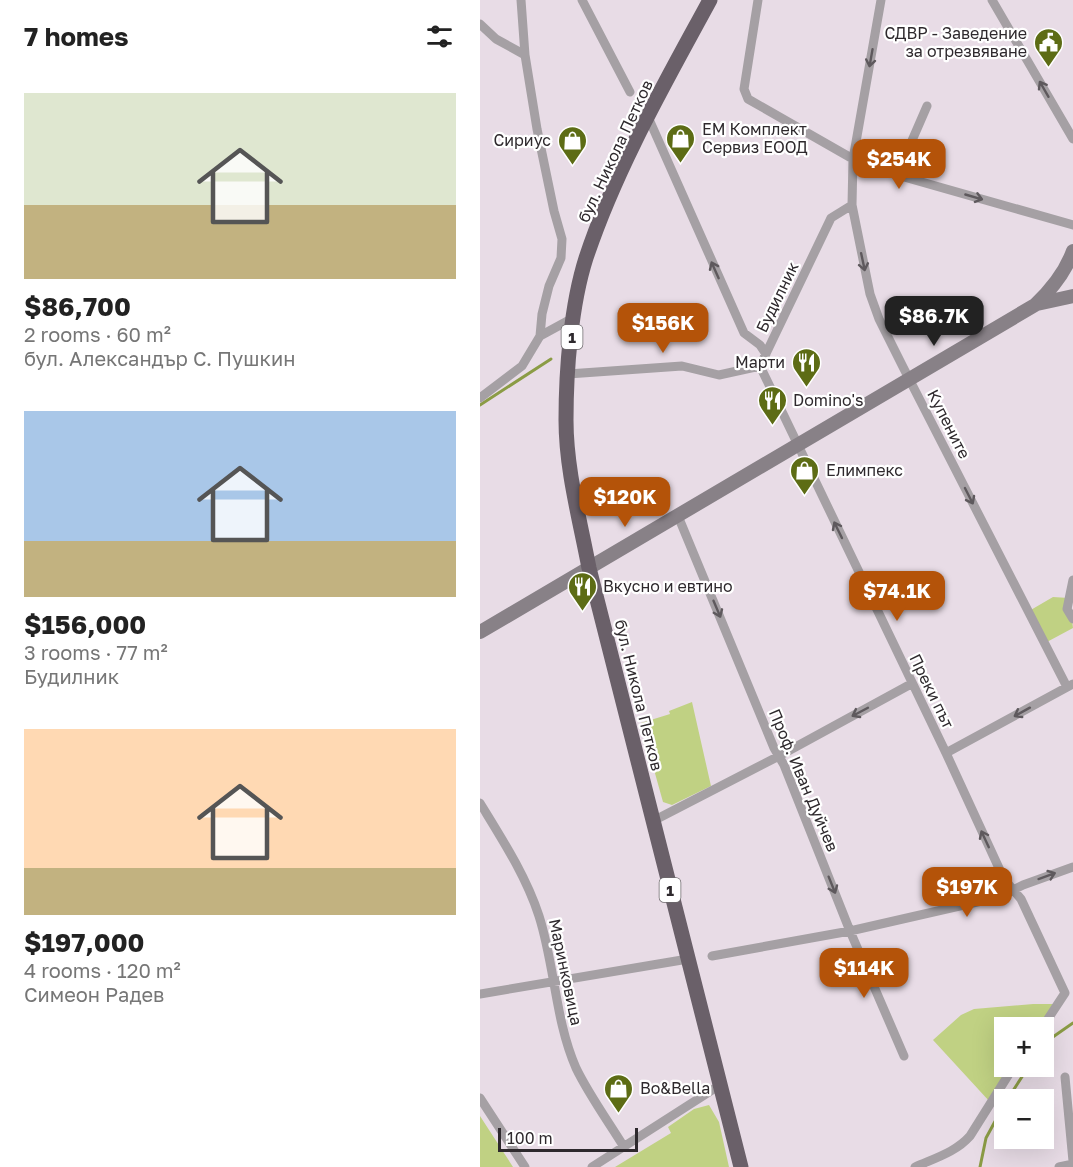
<!DOCTYPE html>
<html lang="en">
<head>
<meta charset="utf-8">
<style>
  body { margin:0; font-family:"Golos Text",sans-serif; background:#f2f2f2; color:#222; height:100vh; display:flex; flex-direction:column; font-size:22px; white-space:nowrap }
  * { box-sizing:border-box; margin:0 }
  p { font-size:20px; color:#767676 }
  .icon { flex:none; width:33px; height:33px; fill:none; stroke:currentColor; stroke-width:2; stroke-linecap:round; stroke-linejoin:round }
  .map { position:relative; flex:1; overflow:hidden }
  .side { display:flex; flex-direction:column; background:#fff; width:480px }
  .side>* { flex:none }
  .tools { position:absolute; left:514px; top:1017px; display:grid; gap:12px }
  .tools a { display:grid; place-items:center; width:60px; height:60px; border-radius:0px; background:#fff; box-shadow:0 6px 24px #0002; font-size:30px }
  .scale { position:absolute; left:18px; bottom:15px; width:140px; box-sizing:border-box; padding-left:6px; border:3px solid #2e292d; border-top:0; font-size:16px; line-height:21px; white-space:nowrap; color:#2e292d; -webkit-text-stroke:4px #fff; paint-order:stroke }
  .price { position:absolute; translate:-50% -51px; padding:0 14px; border-radius:12px; background:#b45309; color:#fff; font-size:20px; line-height:39px; filter:drop-shadow(0 2px 3px #0008) }
  .price::after { content:''; position:absolute; left:50%; top:36px; width:18px; height:14px; margin-left:-9px; background:inherit; clip-path:polygon(0 0,100% 0,50% 100%) }
  .price.current { background:#222; color:#fff }
  ul { padding:0; list-style:none }
  li { display:grid; align-content:center; gap:12px; height:318px; padding:0 24px }
  li span { display:grid; place-items:center; height:186px; border-radius:0px; color:#555 }
  li>.icon { margin-inline-start:auto }
  span .icon { width:108px; height:108px; fill:#fffc; stroke-width:1 }
  li b { font-size:26px }
  h2 { display:flex; justify-content:space-between; align-items:center; height:72px; padding:0 24px; font-size:26px }
  main { display:flex; flex:1; min-height:0 }
  .map>svg:first-child { display:block }
  .green { fill:#c0d183 }
  .lines { fill:none; stroke-linecap:round; stroke-linejoin:round }
  .stream { stroke:#8b9c45; stroke-width:3 }
  .minor { stroke:#a5a0a4; stroke-width:9 }
  .secondary { stroke:#888187; stroke-width:14 }
  .trunk { stroke:#6a6069; stroke-width:15 }
  .oneway { stroke:#5e595d }
  .labels { text-anchor:middle; dominant-baseline:central; stroke-width:4.5; stroke-linejoin:round; paint-order:stroke }
  .shield { fill:#fff; stroke:#6d696c; stroke-width:1.5 }
  .shield-label { font-size:15px; font-weight:bold; fill:#2e292d }
  .poi-label { font-size:16px; fill:#2e292d; stroke:#fff; text-anchor:start }
  .street-label { font-size:16px; fill:#2e292d; stroke:#fff }
</style>
</head>
<body>
<main>
<section class="side">
<h2>7 homes<svg class="icon" aria-label="filters" viewBox="0 0 24 24"><path d="M4 7h16M4 17h16"/><circle cx="9" cy="7" r="2"/><circle cx="15" cy="17" r="2"/></svg></h2>
<ul>
<li><span style="background:linear-gradient(#dfe7d0 60%,#c2b280 0)"><svg class="icon" aria-label="home" viewBox="0 0 24 24"><path d="M3 11l9-7 9 7M6 9v11h12V9"/></svg></span><div><b>$86,700</b><p>2 rooms · 60 m²</p><p>бул. Александър С. Пушкин</p></div></li>
<li><span style="background:linear-gradient(#a9c7e8 70%,#c2b280 0)"><svg class="icon" aria-label="home" viewBox="0 0 24 24"><path d="M3 11l9-7 9 7M6 9v11h12V9"/></svg></span><div><b>$156,000</b><p>3 rooms · 77 m²</p><p>Будилник</p></div></li>
<li><span style="background:linear-gradient(#ffd9b3 75%,#c2b280 0)"><svg class="icon" aria-label="home" viewBox="0 0 24 24"><path d="M3 11l9-7 9 7M6 9v11h12V9"/></svg></span><div><b>$197,000</b><p>4 rooms · 120 m²</p><p>Симеон Радев</p></div></li>
</ul>
</section>
<div class="map">
<svg width="593" height="1167" viewBox="0 0 593 1167">
  <rect width="100%" height="100%" fill="#e8dce6"/>
  <!-- green -->
  <path class="green" d="M 573,597 L 589,598 L 593,628 L 565,643 L 549,611 Z
    M 212,702 L 231,786 L 192,805 L 183,802 L 161,723 L 190,714 L 189,711 Z
    M 553,1004 L 573,1004 L 559,1027 L 525,1028 L 525,1066 L 532,1067 L 510,1102 L 453,1040 L 481,1015 L 494,1009 Z
    M 229,1105 L 239,1122 L 249,1167 L 135,1167 L 191,1133 L 188,1127 L 214,1109 Z
    M 0,1116 L 33,1167 L 0,1167 Z"/>
  <g class="lines">
    <!-- stream -->
    <path class="stream" d="M 0,405 L 71,359
      M 564,1047 L 570,1039 L 593,1023
      M 527,1100 L 549,1066
      M 500,1167 L 506,1138 L 525,1103"/>
    <!-- minor -->
    <path class="minor" d="M 41,0 L 45,55 L 57,129 L 74,211 L 82,239 L 81,258 L 69,286 L 62,314 L 60,336
      M 102,0 L 150,92
      M 278,0 L 264,89 L 268,99 L 373,159 L 396,169 L 593,225
      M 401,0 L 373,159 L 372,205 L 390,294 L 399,319 L 423,367 L 587,687
      M 512,0 L 593,139
      M 0,24 L 16,39 L 45,55
      M 168,117 L 264,333 L 280,345 L 286,354
      M 417,175 L 447,106
      M 280,366 L 466,753 L 524,879 L 541,899 L 585,993
      M 88,374 L 202,366 L 239,375 L 280,366 L 351,218 L 372,205
      M 0,398 L 42,366 L 60,336 L 93,318
      M 198,516 L 294,748 L 304,765 L 370,931 L 424,1056
      M 593,580 L 587,609 L 593,619
      M 466,753 L 593,684
      M 0,803 C 22,839 46,876 59,916 C 75,966 75,1020 96,1068 C 109,1095 128,1121 144,1147
      M 173,821 L 299,756 L 431,684
      M 232,956 L 370,931 L 519,897 L 543,885 L 593,867
      M 0,994 L 208,959
      M 562,1028 L 585,993
      M 585,1077 L 593,1161
      M 0,1098 L 45,1167
      M 112,1167 L 240,1085
      M 435,1167 C 455,1158 476,1152 490,1136 L 534,1066
      M 579,1167 L 593,1164"/>
    <!-- secondary -->
    <path class="secondary" d="M 557,304 L 593,296
      M 0,632 L 555,305 C 572,289 585,273 593,251"/>
    <!-- trunk -->
    <path class="trunk" d="M 230,0 C 185,83 136,168 106,258 C 91,305 86,370 86,420 C 86,470 100,520 109,568 L 261,1167"/>
  </g>
  <!-- one-way arrows -->
  <defs><path id="oneway-shaft" d="M-6 0H5M1.5-3L5.5 0L1.5 3" fill="none" stroke-width="1.6" stroke-linecap="round" stroke-linejoin="round" transform="scale(1.5)"/></defs>
  <g class="oneway">
    <use href="#oneway-shaft" transform="translate(391 58) rotate(100)"/>
    <use href="#oneway-shaft" transform="translate(564 89) rotate(-120)"/>
    <use href="#oneway-shaft" transform="translate(494 197) rotate(16)"/>
    <use href="#oneway-shaft" transform="translate(383 262) rotate(78)"/>
    <use href="#oneway-shaft" transform="translate(235 270) rotate(-114)"/>
    <use href="#oneway-shaft" transform="translate(489 496) rotate(63)"/>
    <use href="#oneway-shaft" transform="translate(358 530) rotate(-116)"/>
    <use href="#oneway-shaft" transform="translate(237 609) rotate(67)"/>
    <use href="#oneway-shaft" transform="translate(380 712) rotate(152)"/>
    <use href="#oneway-shaft" transform="translate(542 712) rotate(151)"/>
    <use href="#oneway-shaft" transform="translate(505 839) rotate(-115)"/>
    <use href="#oneway-shaft" transform="translate(567 876) rotate(-20)"/>
    <use href="#oneway-shaft" transform="translate(352 885) rotate(68)"/>
  </g>
  <!-- icons -->
  <defs>
    <symbol id="civic-pin" viewBox="-11 -11 22 30"><path d="M0 17L-7.5 6A9.5 9.5 0 1 1 7.5 6Z" fill="#5d6c15" stroke="#fff"/><path d="M-.6-6.5H3V-4.5H.6V-3L4-1V1h2V6H-6V1h2V-1L-.6-3ZM-1.2 2.5V6h2.4V2.5Z" fill="#fff"/></symbol>
    <symbol id="shop-pin" viewBox="-11 -11 22 30"><path d="M0 17L-7.5 6A9.5 9.5 0 1 1 7.5 6Z" fill="#5d6c15" stroke="#fff"/><path d="M-5-2.5h2.3a2.7 3.5 0 0 1 5.4 0H5L5.5 6h-11ZM-1.5-2.5h3a1.5 2.3 0 0 0-3 0Z" fill="#fff"/></symbol>
    <symbol id="restaurant-pin" viewBox="-11 -11 22 30"><path d="M0 17L-7.5 6A9.5 9.5 0 1 1 7.5 6Z" fill="#5d6c15" stroke="#fff"/><path d="M-5-6h1v4h1v-4h1v4h1v-4h1v5L-1.5 .5V6h-2V.5L-5-1ZM5-6V6H3V1.5H1.5Q1.5-4 5-6Z" fill="#fff"/></symbol>
  </defs>
  <g fill-rule="evenodd">
    <use href="#civic-pin" x="552" y="26" width="33" height="45"/>
    <use href="#shop-pin" x="184" y="122" width="33" height="45"/>
    <use href="#shop-pin" x="76" y="124" width="33" height="45"/>
    <use href="#restaurant-pin" x="310" y="346" width="33" height="45"/>
    <use href="#restaurant-pin" x="276" y="384" width="33" height="45"/>
    <use href="#shop-pin" x="308" y="454" width="33" height="45"/>
    <use href="#restaurant-pin" x="86" y="570" width="33" height="45"/>
    <use href="#shop-pin" x="122" y="1072" width="33" height="45"/>
  </g>
  <g class="labels">
    <!-- shield labels -->
    <g class="shield">
      <rect x="81.5" y="325" width="21" height="24" rx="4.5"/>
      <rect x="179.5" y="878" width="21" height="24" rx="4.5"/>
    </g>
    <g class="shield-label">
      <text x="92" y="337">1</text>
      <text x="190" y="890">1</text>
    </g>
    <!-- poi labels -->
    <g class="poi-label">
      <text x="547" y="33" text-anchor="end">СДВР - Заведение<tspan x="547" dy="18">за отрезвяване</tspan></text>
      <text x="222" y="129">ЕМ Комплект<tspan x="222" dy="18">Сервиз ЕООД</tspan></text>
      <text x="71" y="140" text-anchor="end">Сириус</text>
      <text x="305" y="362" text-anchor="end">Марти</text>
      <text x="313" y="400">Domino's</text>
      <text x="346" y="470">Елимпекс</text>
      <text x="123" y="586">Вкусно и евтино</text>
      <text x="160" y="1088">Bo&amp;Bella</text>
    </g>
    <!-- street labels -->
    <g class="street-label">
      <text transform="translate(135 151) rotate(-65)">бул. Никола Петков</text>
      <text transform="translate(297 297) rotate(-64)">Будилник</text>
      <text transform="translate(469 424) rotate(63)">Купените</text>
      <text transform="translate(452 691) rotate(64)">Преки път</text>
      <text transform="translate(159 695) rotate(76)">бул. Никола Петков</text>
      <text transform="translate(324 780) rotate(67)">Проф. Иван Дуйчев</text>
      <text transform="translate(86 972) rotate(78)">Маринковица</text>
    </g>
  </g>
</svg>
<div class="tools">
<a>+</a>
<a>−</a>
</div>
<div class="scale">100 m</div>
<b class="price" style="left:419px;top:190px">$254K</b>
<b class="price current" style="left:454px;top:347px">$86.7K</b>
<b class="price" style="left:183px;top:354px">$156K</b>
<b class="price" style="left:145px;top:528px">$120K</b>
<b class="price" style="left:417px;top:622px">$74.1K</b>
<b class="price" style="left:487px;top:918px">$197K</b>
<b class="price" style="left:384px;top:999px">$114K</b>
</div>
</main>
</body>
</html>
